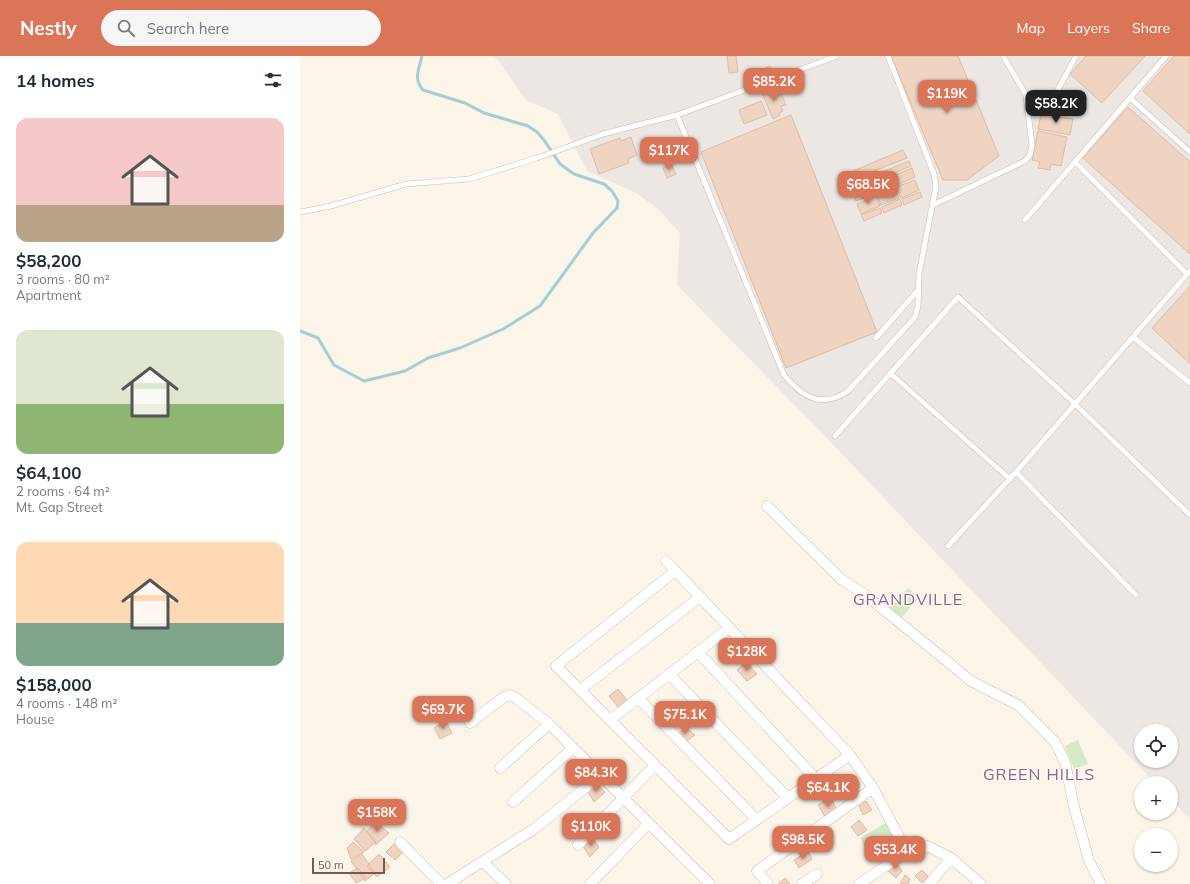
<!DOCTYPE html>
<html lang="en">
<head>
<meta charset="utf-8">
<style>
  body { margin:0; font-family:Mulish,sans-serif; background:#f6f6f7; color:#1f2937; height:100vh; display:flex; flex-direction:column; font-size:15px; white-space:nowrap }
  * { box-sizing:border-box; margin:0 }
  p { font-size:13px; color:#747a83 }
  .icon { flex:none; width:22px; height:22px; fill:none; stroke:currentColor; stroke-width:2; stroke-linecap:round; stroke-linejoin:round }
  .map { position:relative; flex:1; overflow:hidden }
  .panel { display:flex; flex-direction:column; background:#fff; width:300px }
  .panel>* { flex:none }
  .fabs { position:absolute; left:834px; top:668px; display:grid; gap:8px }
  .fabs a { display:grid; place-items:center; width:44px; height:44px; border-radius:50%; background:#fff; box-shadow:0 1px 3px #0004; font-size:20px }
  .scale { position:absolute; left:12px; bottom:10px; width:73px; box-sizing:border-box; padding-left:4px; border:2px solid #745b4e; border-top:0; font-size:11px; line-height:14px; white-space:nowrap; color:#745b4e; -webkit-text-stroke:3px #fef8ef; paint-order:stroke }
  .price { position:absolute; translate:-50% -34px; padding:0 9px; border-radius:8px; background:#db7558; color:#fff; font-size:13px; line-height:26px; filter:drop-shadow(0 1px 2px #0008) }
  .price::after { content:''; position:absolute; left:50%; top:24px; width:12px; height:9px; margin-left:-6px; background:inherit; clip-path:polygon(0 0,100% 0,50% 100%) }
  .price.current { background:#222; color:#fff }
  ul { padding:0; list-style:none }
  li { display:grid; align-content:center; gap:8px; height:212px; padding:0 16px }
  li span { display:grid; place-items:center; height:124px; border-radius:12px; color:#555 }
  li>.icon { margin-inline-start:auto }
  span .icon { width:72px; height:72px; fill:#fffc; stroke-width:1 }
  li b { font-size:17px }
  h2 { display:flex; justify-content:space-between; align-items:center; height:48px; padding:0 16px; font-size:17px }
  header { display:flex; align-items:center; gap:24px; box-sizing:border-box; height:56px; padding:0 20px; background:#db7558; color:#fff }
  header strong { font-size:19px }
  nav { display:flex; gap:22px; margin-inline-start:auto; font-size:14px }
  .search { width:280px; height:36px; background:#f6f6f7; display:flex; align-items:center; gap:10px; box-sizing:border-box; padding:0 14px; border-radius:22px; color:#747a83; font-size:15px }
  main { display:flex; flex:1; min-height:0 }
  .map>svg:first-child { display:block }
  .industrial { fill:#ece7e2; fill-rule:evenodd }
  .green { fill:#d5e8c8 }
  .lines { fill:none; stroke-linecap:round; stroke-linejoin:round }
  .stream { stroke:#a5cdd5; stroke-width:3 }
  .building { fill:#efd4c2; stroke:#e0bba4 }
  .service-casing { stroke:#cdbcaf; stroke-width:6 }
  .minor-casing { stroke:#cdbcaf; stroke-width:11 }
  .service { stroke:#fff; stroke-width:5 }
  .minor { stroke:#fff; stroke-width:10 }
  .labels { text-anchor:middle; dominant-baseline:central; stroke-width:3; stroke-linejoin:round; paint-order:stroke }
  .neighbourhood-label { font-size:16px; letter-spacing:1px; fill:#82668f; stroke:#fef8ef }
</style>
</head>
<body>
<header>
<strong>Nestly</strong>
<div class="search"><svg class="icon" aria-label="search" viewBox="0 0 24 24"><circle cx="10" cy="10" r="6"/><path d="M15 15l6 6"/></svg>Search here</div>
<nav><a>Map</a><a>Layers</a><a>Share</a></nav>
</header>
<main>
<section class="panel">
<h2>14 homes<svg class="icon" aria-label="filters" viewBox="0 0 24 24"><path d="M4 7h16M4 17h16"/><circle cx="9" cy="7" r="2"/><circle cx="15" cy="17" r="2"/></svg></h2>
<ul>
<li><span style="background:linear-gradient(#f6c9c9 70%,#b9a48a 0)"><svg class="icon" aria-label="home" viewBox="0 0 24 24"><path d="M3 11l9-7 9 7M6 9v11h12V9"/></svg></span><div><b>$58,200</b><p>3 rooms · 80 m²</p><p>Apartment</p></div></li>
<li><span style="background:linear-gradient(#dfe7d0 60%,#8fb573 0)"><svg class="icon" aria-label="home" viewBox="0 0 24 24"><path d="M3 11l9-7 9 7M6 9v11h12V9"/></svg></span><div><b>$64,100</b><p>2 rooms · 64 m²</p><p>Mt. Gap Street</p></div></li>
<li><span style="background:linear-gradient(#ffd9b3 65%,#7fa58c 0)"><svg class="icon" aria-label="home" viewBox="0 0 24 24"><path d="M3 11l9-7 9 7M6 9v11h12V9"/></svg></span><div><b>$158,000</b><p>4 rooms · 148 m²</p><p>House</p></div></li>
</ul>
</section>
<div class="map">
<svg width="890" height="828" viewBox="0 0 890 828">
  <rect width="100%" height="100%" fill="#fbf4e9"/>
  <!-- industrial -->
  <path class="industrial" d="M 192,0 L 890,0 L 890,763 L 871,743 L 871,727 L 855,727 L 524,379 L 377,229 L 380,177 L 357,152 L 336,137 L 287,115 L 258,58 L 226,44 L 198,4 ZM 841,675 L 871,675 L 871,705 L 841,705 Z"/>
  <!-- green -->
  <path class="green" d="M 608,532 L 619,542 L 599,564 L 588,553 Z
    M 778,684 L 788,708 L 774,713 L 765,690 Z
    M 587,766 L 598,784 L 570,800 L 560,782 Z"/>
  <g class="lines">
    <!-- stream -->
    <path class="stream" d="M 0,275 L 18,282 L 34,309 L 64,325 L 105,315 L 128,302 L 160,292 L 203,273 L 240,250 L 293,177 L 317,152 L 318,145 L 312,135 L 304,128 L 274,118 L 260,108 L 244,84 L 237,76 L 228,70 L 184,57 L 165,47 L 123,34 C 113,22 119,14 122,0"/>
  </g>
  <!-- building -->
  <path class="building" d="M 427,0 L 436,0 L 438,16 L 429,17 Z
    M 591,0 L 658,0 L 699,100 L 667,124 L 643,124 Z
    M 786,0 L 845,0 L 802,47 L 770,18 Z
    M 874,0 L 890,0 L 890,78 L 843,35 Z
    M 470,10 L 472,13 L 473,13 L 479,26 L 477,27 L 478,31 L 471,34 L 467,24 L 464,25 L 462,17 L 464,16 L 463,13 Z
    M 479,32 L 486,49 L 481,50 L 483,55 L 479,57 L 480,59 L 473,63 L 462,37 Z
    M 461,45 L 467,59 L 444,68 L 439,54 Z
    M 828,51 L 890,106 L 890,198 L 783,102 Z
    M 741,58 L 773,63 L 770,79 L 738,73 Z
    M 491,59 L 577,276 L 486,312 L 401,96 Z
    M 738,75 L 767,81 L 761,110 L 751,108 L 750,114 L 738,112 L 740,106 L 732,104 Z
    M 331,81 L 337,99 L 328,103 L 329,107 L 299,118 L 290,93 L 320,82 L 321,85 Z
    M 603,94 L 607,102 L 556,122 L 553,115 Z
    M 609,105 L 611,110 L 553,134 L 551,129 Z
    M 371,108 L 376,118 L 367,122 L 363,112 Z
    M 612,112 L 615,121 L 597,129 L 593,120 Z
    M 592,120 L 595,130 L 576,137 L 573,128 Z
    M 615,124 L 619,134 L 601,142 L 596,131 Z
    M 571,129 L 575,138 L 556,145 L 553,136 Z
    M 595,133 L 599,142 L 581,149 L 578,140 Z
    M 620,136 L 622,141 L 604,149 L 602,143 Z
    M 576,140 L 580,150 L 561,158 L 557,148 Z
    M 600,143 L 602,149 L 584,157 L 582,151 Z
    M 580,152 L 582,157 L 564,165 L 561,159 Z
    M 890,230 L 890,308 L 852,272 Z
    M 446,606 L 457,618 L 447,625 L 437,614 Z
    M 318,633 L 327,644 L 318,651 L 309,640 Z
    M 363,650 L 377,667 L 370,672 L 355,657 Z
    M 146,665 L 152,677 L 140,683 L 134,672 Z
    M 385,671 L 395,679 L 383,688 L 376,680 Z
    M 555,723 L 559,726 L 560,731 L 551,737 L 547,728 Z
    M 296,728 L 305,736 L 294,746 L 288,736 Z
    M 531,741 L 537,755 L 526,762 L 518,749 Z
    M 566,745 L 572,754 L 563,759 L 559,750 Z
    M 559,764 L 567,774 L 558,780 L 551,771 Z
    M 75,766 L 89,777 L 76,789 L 67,775 Z
    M 64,772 L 76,786 L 65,795 L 54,783 Z
    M 292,782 L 299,791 L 290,801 L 283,790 Z
    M 53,786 L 64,796 L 51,803 L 47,792 Z
    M 96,786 L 104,795 L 95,804 L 86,796 Z
    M 508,795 L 512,803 L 499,812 L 494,804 Z
    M 62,798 L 75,817 L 65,825 L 51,805 Z
    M 79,798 L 90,811 L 77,821 L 67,810 Z
    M 596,806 L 602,815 L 596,822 L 587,814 Z
    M 58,812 L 66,822 L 56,827 L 49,817 Z
    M 622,814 L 628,820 L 622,827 L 615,820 Z
    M 605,819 L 610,823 L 608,828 L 600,828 Z
    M 485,822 L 490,828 L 478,828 Z"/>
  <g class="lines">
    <defs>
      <path id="service" d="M 726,39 L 749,42 L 754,41 L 776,0
        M 830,42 L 890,96
        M 377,59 L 484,319 C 502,341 522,353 548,335 L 615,261 L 618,250 L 619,218 L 636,130 L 634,118 L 588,0
        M 775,106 L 887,218
        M 633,149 L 725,105 L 730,99 L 732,89 L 726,39 L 703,0
        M 0,156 L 31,150 L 106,128 L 169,123 L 237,102 L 303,78 L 377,59 L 537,0
        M 725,164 L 866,0
        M 833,281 L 890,327
        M 576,282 L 618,234
        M 590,317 L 710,423
        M 535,380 L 658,241 L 775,348 L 890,459
        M 716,416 L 836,539
        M 648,490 L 716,416 L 890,215"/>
      <path id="minor" d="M 467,450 L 541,523 L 567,540 L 671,625 L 718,649 L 755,686 L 765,706 L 774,751 L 789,805 L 801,828
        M 366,505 L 550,699 L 573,732 L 607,796
        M 375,515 L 256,610 L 429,783 L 550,699
        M 398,596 L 516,723
        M 369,618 L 488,742
        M 280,634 L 400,541
        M 338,642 L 457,764
        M 310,664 L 429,572
        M 170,667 L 204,641 L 210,639 L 216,642 L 249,668 L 410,828
        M 200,712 L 249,668
        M 213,746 L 273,692
        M 100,786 L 141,828
        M 278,789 L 355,709
        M 183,806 L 206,828
        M 147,828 L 234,773 L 301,719
        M 290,828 L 349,767
        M 468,828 L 457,815 L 573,732
        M 502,828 L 517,818
        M 559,828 L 607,796 L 627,790 L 651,802 L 681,828
        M 629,828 L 651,802"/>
    </defs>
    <!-- service casing -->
    <use href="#service" class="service-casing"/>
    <!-- minor casing -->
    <use href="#minor" class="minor-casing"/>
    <!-- service -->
    <use href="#service" class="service"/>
    <!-- minor -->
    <use href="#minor" class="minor"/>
  </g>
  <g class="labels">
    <!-- neighbourhood labels -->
    <g class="neighbourhood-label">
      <text x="608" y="543">GRANDVILLE</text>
      <text x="739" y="718">GREEN HILLS</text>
    </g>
  </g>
</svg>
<div class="fabs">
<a><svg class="icon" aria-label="locate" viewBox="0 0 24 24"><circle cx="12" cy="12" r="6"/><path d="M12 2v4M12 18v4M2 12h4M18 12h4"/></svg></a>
<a>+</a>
<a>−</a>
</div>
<div class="scale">50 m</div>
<b class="price" style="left:474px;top:46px">$85.2K</b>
<b class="price" style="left:647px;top:58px">$119K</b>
<b class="price current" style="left:756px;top:68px">$58.2K</b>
<b class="price" style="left:369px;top:115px">$117K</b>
<b class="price" style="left:568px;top:149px">$68.5K</b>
<b class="price" style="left:447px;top:616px">$128K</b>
<b class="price" style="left:143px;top:674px">$69.7K</b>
<b class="price" style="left:385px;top:679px">$75.1K</b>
<b class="price" style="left:296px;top:737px">$84.3K</b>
<b class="price" style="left:528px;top:752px">$64.1K</b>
<b class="price" style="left:77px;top:777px">$158K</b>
<b class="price" style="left:291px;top:791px">$110K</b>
<b class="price" style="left:503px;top:804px">$98.5K</b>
<b class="price" style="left:595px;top:814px">$53.4K</b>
</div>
</main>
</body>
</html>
